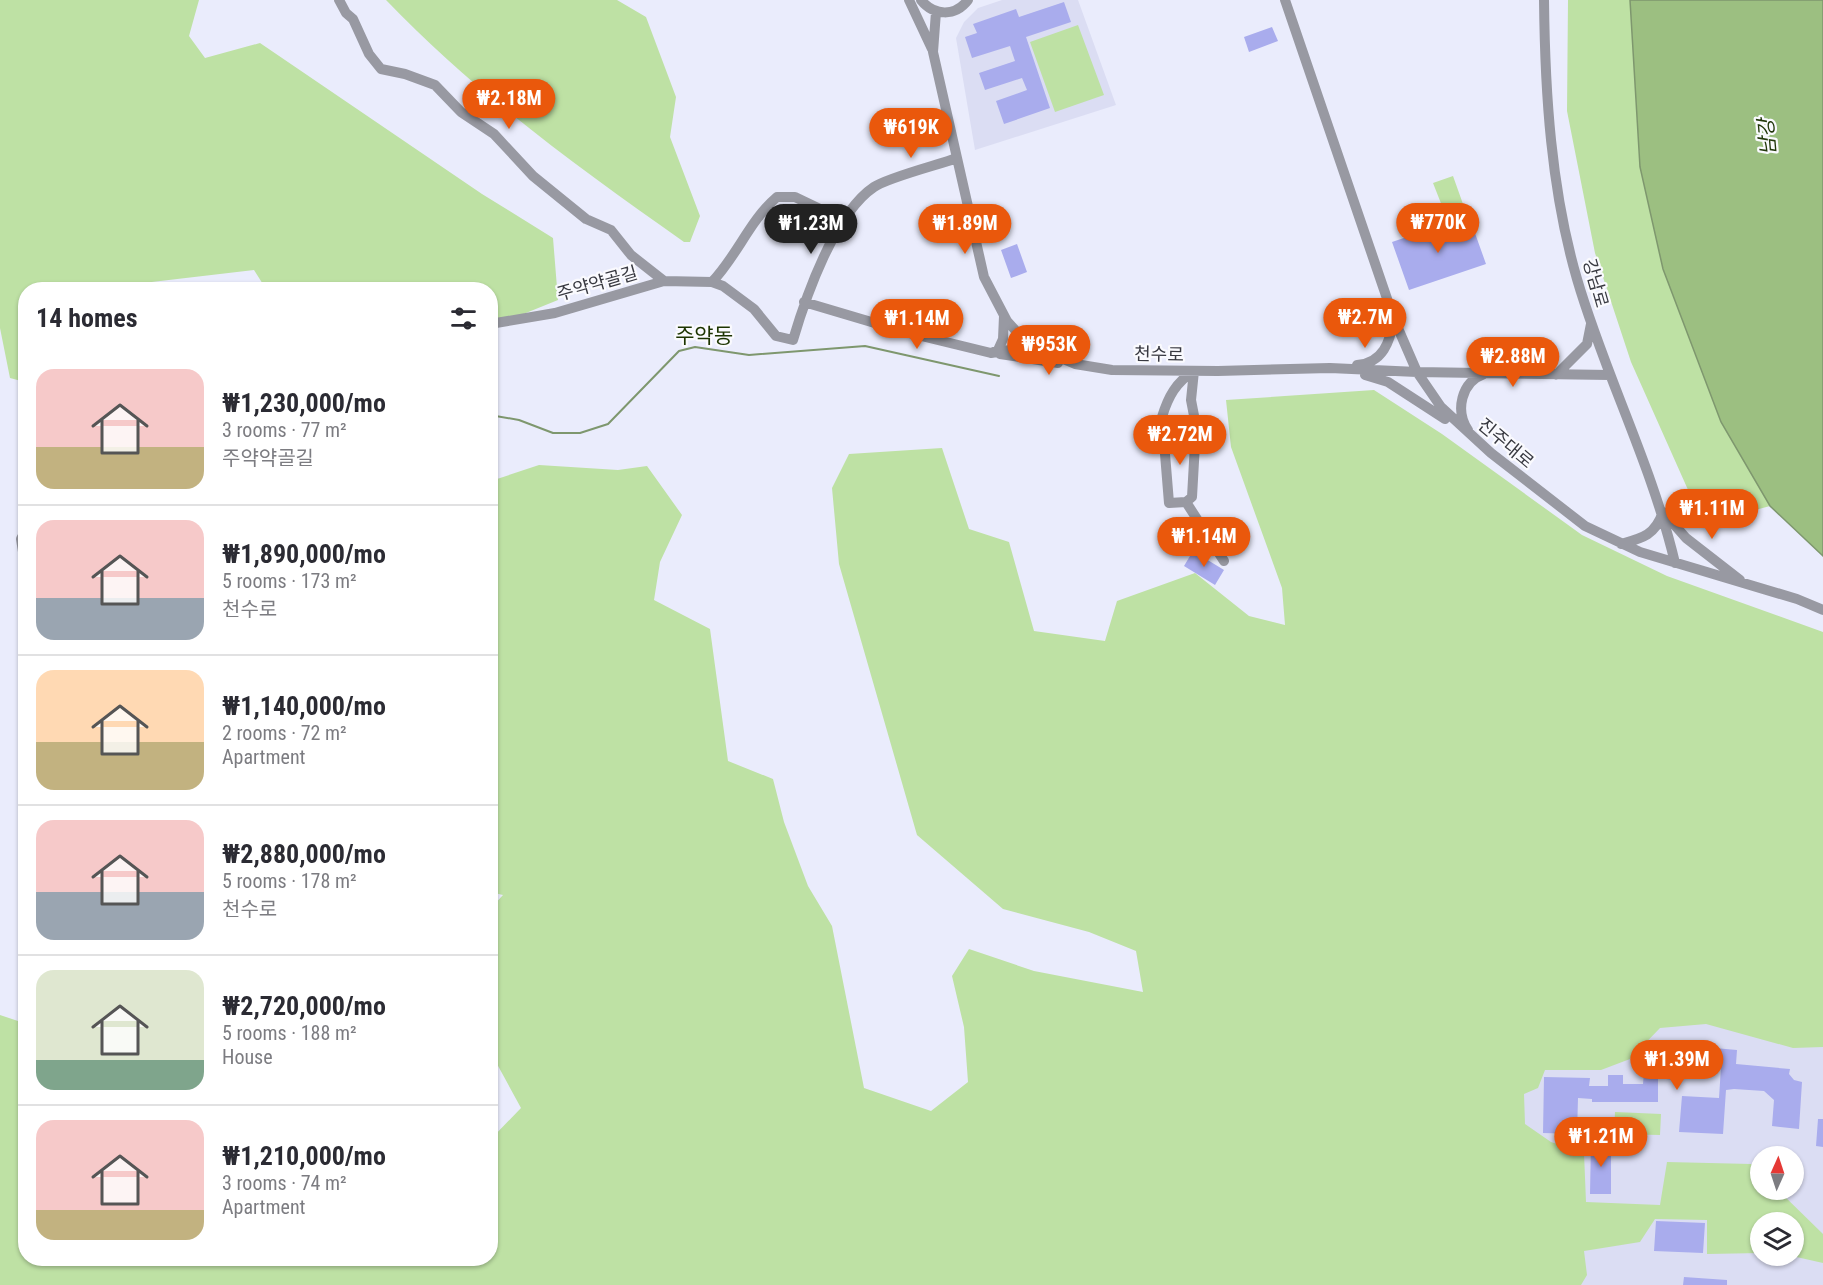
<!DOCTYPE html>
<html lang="en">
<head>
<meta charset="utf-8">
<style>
  body { margin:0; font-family:"Roboto Condensed","Noto Sans KR",sans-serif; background:#f2f2f3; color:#2b2b33; height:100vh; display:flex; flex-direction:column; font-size:22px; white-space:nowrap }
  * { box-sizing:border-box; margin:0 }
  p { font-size:20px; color:#7c7c81 }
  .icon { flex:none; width:33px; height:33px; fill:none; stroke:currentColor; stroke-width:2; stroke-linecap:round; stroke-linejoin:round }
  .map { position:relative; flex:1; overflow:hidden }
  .drawer { position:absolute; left:18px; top:282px; width:480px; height:984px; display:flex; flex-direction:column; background:#fff; border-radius:24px; box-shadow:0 2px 4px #0004 }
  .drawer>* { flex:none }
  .needle { width:39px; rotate:3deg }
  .fabs { position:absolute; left:1750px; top:1146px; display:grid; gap:12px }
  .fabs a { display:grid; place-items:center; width:54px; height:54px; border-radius:50%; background:#fff; box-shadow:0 2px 4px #0004; font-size:30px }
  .price { position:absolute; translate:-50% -51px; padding:0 14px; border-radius:21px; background:#ea580c; color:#fff; font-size:20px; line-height:39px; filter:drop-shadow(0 2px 3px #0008) }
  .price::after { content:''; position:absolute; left:50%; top:36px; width:18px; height:14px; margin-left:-9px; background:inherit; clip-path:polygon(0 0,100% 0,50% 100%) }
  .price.selected { background:#222; color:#fff }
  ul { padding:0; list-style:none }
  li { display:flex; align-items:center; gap:18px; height:150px; padding:0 18px }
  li+li { border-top:2px solid #e1e1e2 }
  li span { display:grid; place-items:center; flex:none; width:168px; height:120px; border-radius:18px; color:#555 }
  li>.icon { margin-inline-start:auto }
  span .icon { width:72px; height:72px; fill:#fffc; stroke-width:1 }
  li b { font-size:26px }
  h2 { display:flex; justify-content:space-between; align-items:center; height:72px; padding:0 18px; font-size:26px }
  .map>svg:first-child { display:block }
  .built { fill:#dbddf3; fill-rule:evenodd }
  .green { fill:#bee1a4 }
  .water { fill:#9cbf81; stroke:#7e976e; stroke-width:1.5 }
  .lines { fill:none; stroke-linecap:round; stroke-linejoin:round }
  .stream { stroke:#7e976e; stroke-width:2 }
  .building { fill:#a9aced }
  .minor { stroke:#9899a2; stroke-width:10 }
  .labels { text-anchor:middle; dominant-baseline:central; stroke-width:4.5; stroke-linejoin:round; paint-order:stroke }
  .street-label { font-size:18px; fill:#383941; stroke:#fafafe }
  .water-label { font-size:20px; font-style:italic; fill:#22380b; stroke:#fafafe }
  .quarter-label { font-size:21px; fill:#1c3401; stroke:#fafafe }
</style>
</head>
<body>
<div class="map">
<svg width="1823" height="1285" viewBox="0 0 1823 1285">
  <rect width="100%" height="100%" fill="#eaecfc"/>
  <!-- built -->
  <path class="built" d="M 1002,0 L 1078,0 L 1116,105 L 975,150 L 956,38 L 964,22 L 978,8 Z
    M 1686,1004 L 1823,1037 L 1823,1285 L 1512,1285 L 1496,1079 ZM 1761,1156 L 1794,1156 L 1794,1190 L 1761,1190 ZM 1761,1222 L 1794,1222 L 1794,1256 L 1761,1256 Z"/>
  <!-- green -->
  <path class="green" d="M 0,0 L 199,0 L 189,36 L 205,58 L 260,43 L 482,194 L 553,238 L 558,300 L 491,327 L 490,290 L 266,289 L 254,270 L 92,289 L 26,290 L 25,382 L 10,378 L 0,328 Z
    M 386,0 L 617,0 L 646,17 L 676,97 L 670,137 L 700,216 L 690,242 L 684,242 C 579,168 475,93 386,0 Z
    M 1568,0 L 1630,0 L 1640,167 L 1663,269 L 1721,422 L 1770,506 L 1748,512 L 1697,510 L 1631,362 L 1595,253 L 1567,111 Z
    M 1078,25 L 1104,95 L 1055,112 L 1030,42 Z
    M 1453,176 L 1463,204 L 1444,211 L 1433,183 Z
    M 1374,390 L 1442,434 L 1582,535 L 1667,576 L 1823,632 L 1823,1047 L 1793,1048 L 1706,1024 L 1660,1028 L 1630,1059 L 1601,1070 L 1545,1070 L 1538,1088 L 1524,1094 L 1525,1124 L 1551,1142 L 1584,1153 L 1586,1202 L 1660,1205 L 1667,1162 L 1751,1164 L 1761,1173 L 1761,1190 L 1778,1190 L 1823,1234 L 1823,1263 L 1792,1256 L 1794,1222 L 1761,1222 L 1761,1253 L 1707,1254 L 1707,1220 L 1655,1219 L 1640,1242 L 1584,1251 L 1587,1275 L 1581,1285 L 0,1285 L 0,1015 L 18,1021 L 25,1002 L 26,1258 L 490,1258 L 491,1139 L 521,1108 L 491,1053 L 491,908 L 503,895 L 490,892 L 491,481 L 539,465 L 618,470 L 647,466 L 682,515 L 660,562 L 654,600 L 710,629 L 728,761 L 773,779 L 784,822 L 808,886 L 832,926 L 864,1088 L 931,1111 L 968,1082 L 964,1027 L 952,976 L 969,949 L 1034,971 L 1143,992 L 1136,951 L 1089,932 L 1003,909 L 917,835 L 839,564 L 832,488 L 849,454 L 942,448 L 969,529 L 1009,542 L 1034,631 L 1105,641 L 1117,601 L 1195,573 L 1249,616 L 1285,625 L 1282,588 L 1231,447 L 1226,400 Z
    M 1615,1112 L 1661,1114 L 1660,1135 L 1614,1134 Z"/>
  <!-- water -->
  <path class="water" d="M 1630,0 L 1823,0 L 1823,556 L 1770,506 L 1721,422 L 1663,269 L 1640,167 Z"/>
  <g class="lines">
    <!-- stream -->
    <path class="stream" d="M 490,415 L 519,420 L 553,433 L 580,433 L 608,424 L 679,351 L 695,347 L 749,355 L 865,346 L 999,376"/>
  </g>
  <!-- building -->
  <path class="building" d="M 1064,2 L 1071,22 L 1026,37 L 1050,108 L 1004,124 L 996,101 L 1027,90 L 1022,78 L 985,90 L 979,73 L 1015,61 L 1010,46 L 972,58 L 965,37 L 977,33 L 973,24 L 1016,9 L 1019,17 Z
    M 1272,27 L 1278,41 L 1249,52 L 1244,37 Z
    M 1457,220 L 1459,226 L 1471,222 L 1486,264 L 1409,290 L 1392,242 Z
    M 1017,244 L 1027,272 L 1011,278 L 1001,250 Z
    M 1193,551 L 1224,570 L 1215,585 L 1184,566 Z
    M 1669,1044 L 1737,1050 L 1736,1064 L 1790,1069 L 1789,1074 L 1794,1080 L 1802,1082 L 1799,1129 L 1772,1126 L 1774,1100 L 1764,1091 L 1734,1089 L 1726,1090 L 1723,1134 L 1679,1132 L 1682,1096 L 1719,1098 L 1721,1067 L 1675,1062 L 1674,1080 L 1658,1078 L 1658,1102 L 1592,1102 L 1592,1099 L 1578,1098 L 1577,1134 L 1543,1133 L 1544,1077 L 1590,1078 L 1589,1086 L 1608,1086 L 1608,1075 L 1623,1075 L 1623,1084 L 1643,1084 L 1645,1059 L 1659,1060 L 1660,1050 L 1669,1051 Z
    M 1818,1119 L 1823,1119 L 1823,1147 L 1816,1146 Z
    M 1591,1141 L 1611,1141 L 1611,1194 L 1590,1194 Z
    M 1656,1221 L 1705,1223 L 1703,1253 L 1654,1251 Z
    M 1684,1277 L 1727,1280 L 1727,1285 L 1683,1285 Z"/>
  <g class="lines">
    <!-- minor -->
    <path class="minor" d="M 339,0 L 346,13 L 353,19 L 369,54 L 381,69 L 405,74 L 435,85 L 461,112 L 494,134 L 533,176 L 586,219 L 611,230 L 631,255 L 664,281
      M 909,0 L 932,49
      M 921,0 C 934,16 955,17 968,0
      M 1285,0 L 1394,319 L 1417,372 L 1441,407 L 1491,453 L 1585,526 L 1640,552 L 1797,599 L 1823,610
      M 1544,0 C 1545,93 1551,190 1577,279 C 1605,375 1652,465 1675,563
      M 936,12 L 933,52 L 984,277 L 1007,321 L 1024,340 L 1037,348 L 1075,364 L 1112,370 L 1218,371 L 1330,368 L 1417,372 L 1610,375
      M 712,282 C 737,256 750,220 777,197 L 795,197 L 843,220
      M 804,302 L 905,332 L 991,353 L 1010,350 L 1024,340
      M 490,324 L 555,313 L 664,281 L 712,282 L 723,286 L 754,309 L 776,336 L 793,340 C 806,296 835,213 874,187 C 889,177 938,165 957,158
      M 991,353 L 998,350 L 1003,339 L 1004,316
      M 1000,354 L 1058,363
      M 1357,365 C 1383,363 1390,342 1394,319
      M 1194,371 L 1191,400 L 1196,426 L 1192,497 L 1186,502 L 1169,503 L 1162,417 C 1168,397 1176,382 1194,371 Z
      M 1365,375 L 1388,382 L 1445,419
      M 1556,375 L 1587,344 L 1591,324
      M 1468,430 C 1455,411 1461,382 1484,374
      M 1186,502 L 1224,561
      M 1664,513 L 1686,538 L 1740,580
      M 26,530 L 21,539 L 26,571
      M 1621,544 C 1643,538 1655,535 1663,512"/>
  </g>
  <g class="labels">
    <!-- street labels -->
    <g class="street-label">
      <text transform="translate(597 283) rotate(-16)">주약약골길</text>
      <text transform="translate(1596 283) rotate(74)">강남로</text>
      <text transform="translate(1159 354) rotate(1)">천수로</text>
      <text transform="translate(1506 443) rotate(40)">진주대로</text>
    </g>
    <!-- water labels -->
    <g class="water-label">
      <text transform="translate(1767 137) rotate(-95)">남강</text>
    </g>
    <!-- quarter labels -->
    <g class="quarter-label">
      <text x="704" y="336">주약동</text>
    </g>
  </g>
</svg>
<div class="fabs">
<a><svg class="needle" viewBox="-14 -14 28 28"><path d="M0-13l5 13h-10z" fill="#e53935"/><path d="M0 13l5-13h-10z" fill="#7c7c81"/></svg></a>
<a><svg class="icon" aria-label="layers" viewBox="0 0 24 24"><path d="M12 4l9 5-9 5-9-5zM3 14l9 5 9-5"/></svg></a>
</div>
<b class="price" style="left:509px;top:130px">₩2.18M</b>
<b class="price" style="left:911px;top:159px">₩619K</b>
<b class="price" style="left:1438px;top:254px">₩770K</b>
<b class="price selected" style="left:811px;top:255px">₩1.23M</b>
<b class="price" style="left:965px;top:255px">₩1.89M</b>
<b class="price" style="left:1365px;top:349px">₩2.7M</b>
<b class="price" style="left:917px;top:350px">₩1.14M</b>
<b class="price" style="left:1049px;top:376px">₩953K</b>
<b class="price" style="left:1513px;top:388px">₩2.88M</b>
<b class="price" style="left:1180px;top:466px">₩2.72M</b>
<b class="price" style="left:1712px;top:540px">₩1.11M</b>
<b class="price" style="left:1204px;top:568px">₩1.14M</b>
<b class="price" style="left:1677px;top:1091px">₩1.39M</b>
<b class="price" style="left:1601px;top:1168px">₩1.21M</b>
<section class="drawer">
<h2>14 homes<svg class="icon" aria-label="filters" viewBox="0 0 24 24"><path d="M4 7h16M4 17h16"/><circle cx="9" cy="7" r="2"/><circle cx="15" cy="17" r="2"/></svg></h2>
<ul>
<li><span style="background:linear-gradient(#f6c9c9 65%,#c2b280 0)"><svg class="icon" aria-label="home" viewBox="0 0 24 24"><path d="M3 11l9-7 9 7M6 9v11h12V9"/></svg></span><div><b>₩1,230,000/mo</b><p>3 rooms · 77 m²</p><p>주약약골길</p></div></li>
<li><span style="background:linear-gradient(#f6c9c9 65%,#9aa5b1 0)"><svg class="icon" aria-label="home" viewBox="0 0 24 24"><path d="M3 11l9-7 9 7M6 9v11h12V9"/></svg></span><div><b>₩1,890,000/mo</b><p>5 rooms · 173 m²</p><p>천수로</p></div></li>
<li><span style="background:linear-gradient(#ffd9b3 60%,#c2b280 0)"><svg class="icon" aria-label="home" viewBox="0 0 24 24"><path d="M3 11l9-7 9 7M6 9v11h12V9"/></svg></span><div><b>₩1,140,000/mo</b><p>2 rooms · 72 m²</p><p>Apartment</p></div></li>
<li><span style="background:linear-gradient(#f6c9c9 60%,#9aa5b1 0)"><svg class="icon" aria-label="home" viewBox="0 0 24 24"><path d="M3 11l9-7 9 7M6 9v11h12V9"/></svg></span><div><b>₩2,880,000/mo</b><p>5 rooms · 178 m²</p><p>천수로</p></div></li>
<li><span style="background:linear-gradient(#dfe7d0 75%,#7fa58c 0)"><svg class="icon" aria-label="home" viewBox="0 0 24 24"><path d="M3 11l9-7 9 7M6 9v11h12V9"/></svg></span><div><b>₩2,720,000/mo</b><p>5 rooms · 188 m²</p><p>House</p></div></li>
<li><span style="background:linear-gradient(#f6c9c9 75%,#c2b280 0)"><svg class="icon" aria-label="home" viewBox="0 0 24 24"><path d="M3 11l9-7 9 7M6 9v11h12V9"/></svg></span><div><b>₩1,210,000/mo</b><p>3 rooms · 74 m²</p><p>Apartment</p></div></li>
</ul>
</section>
</div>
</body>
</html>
